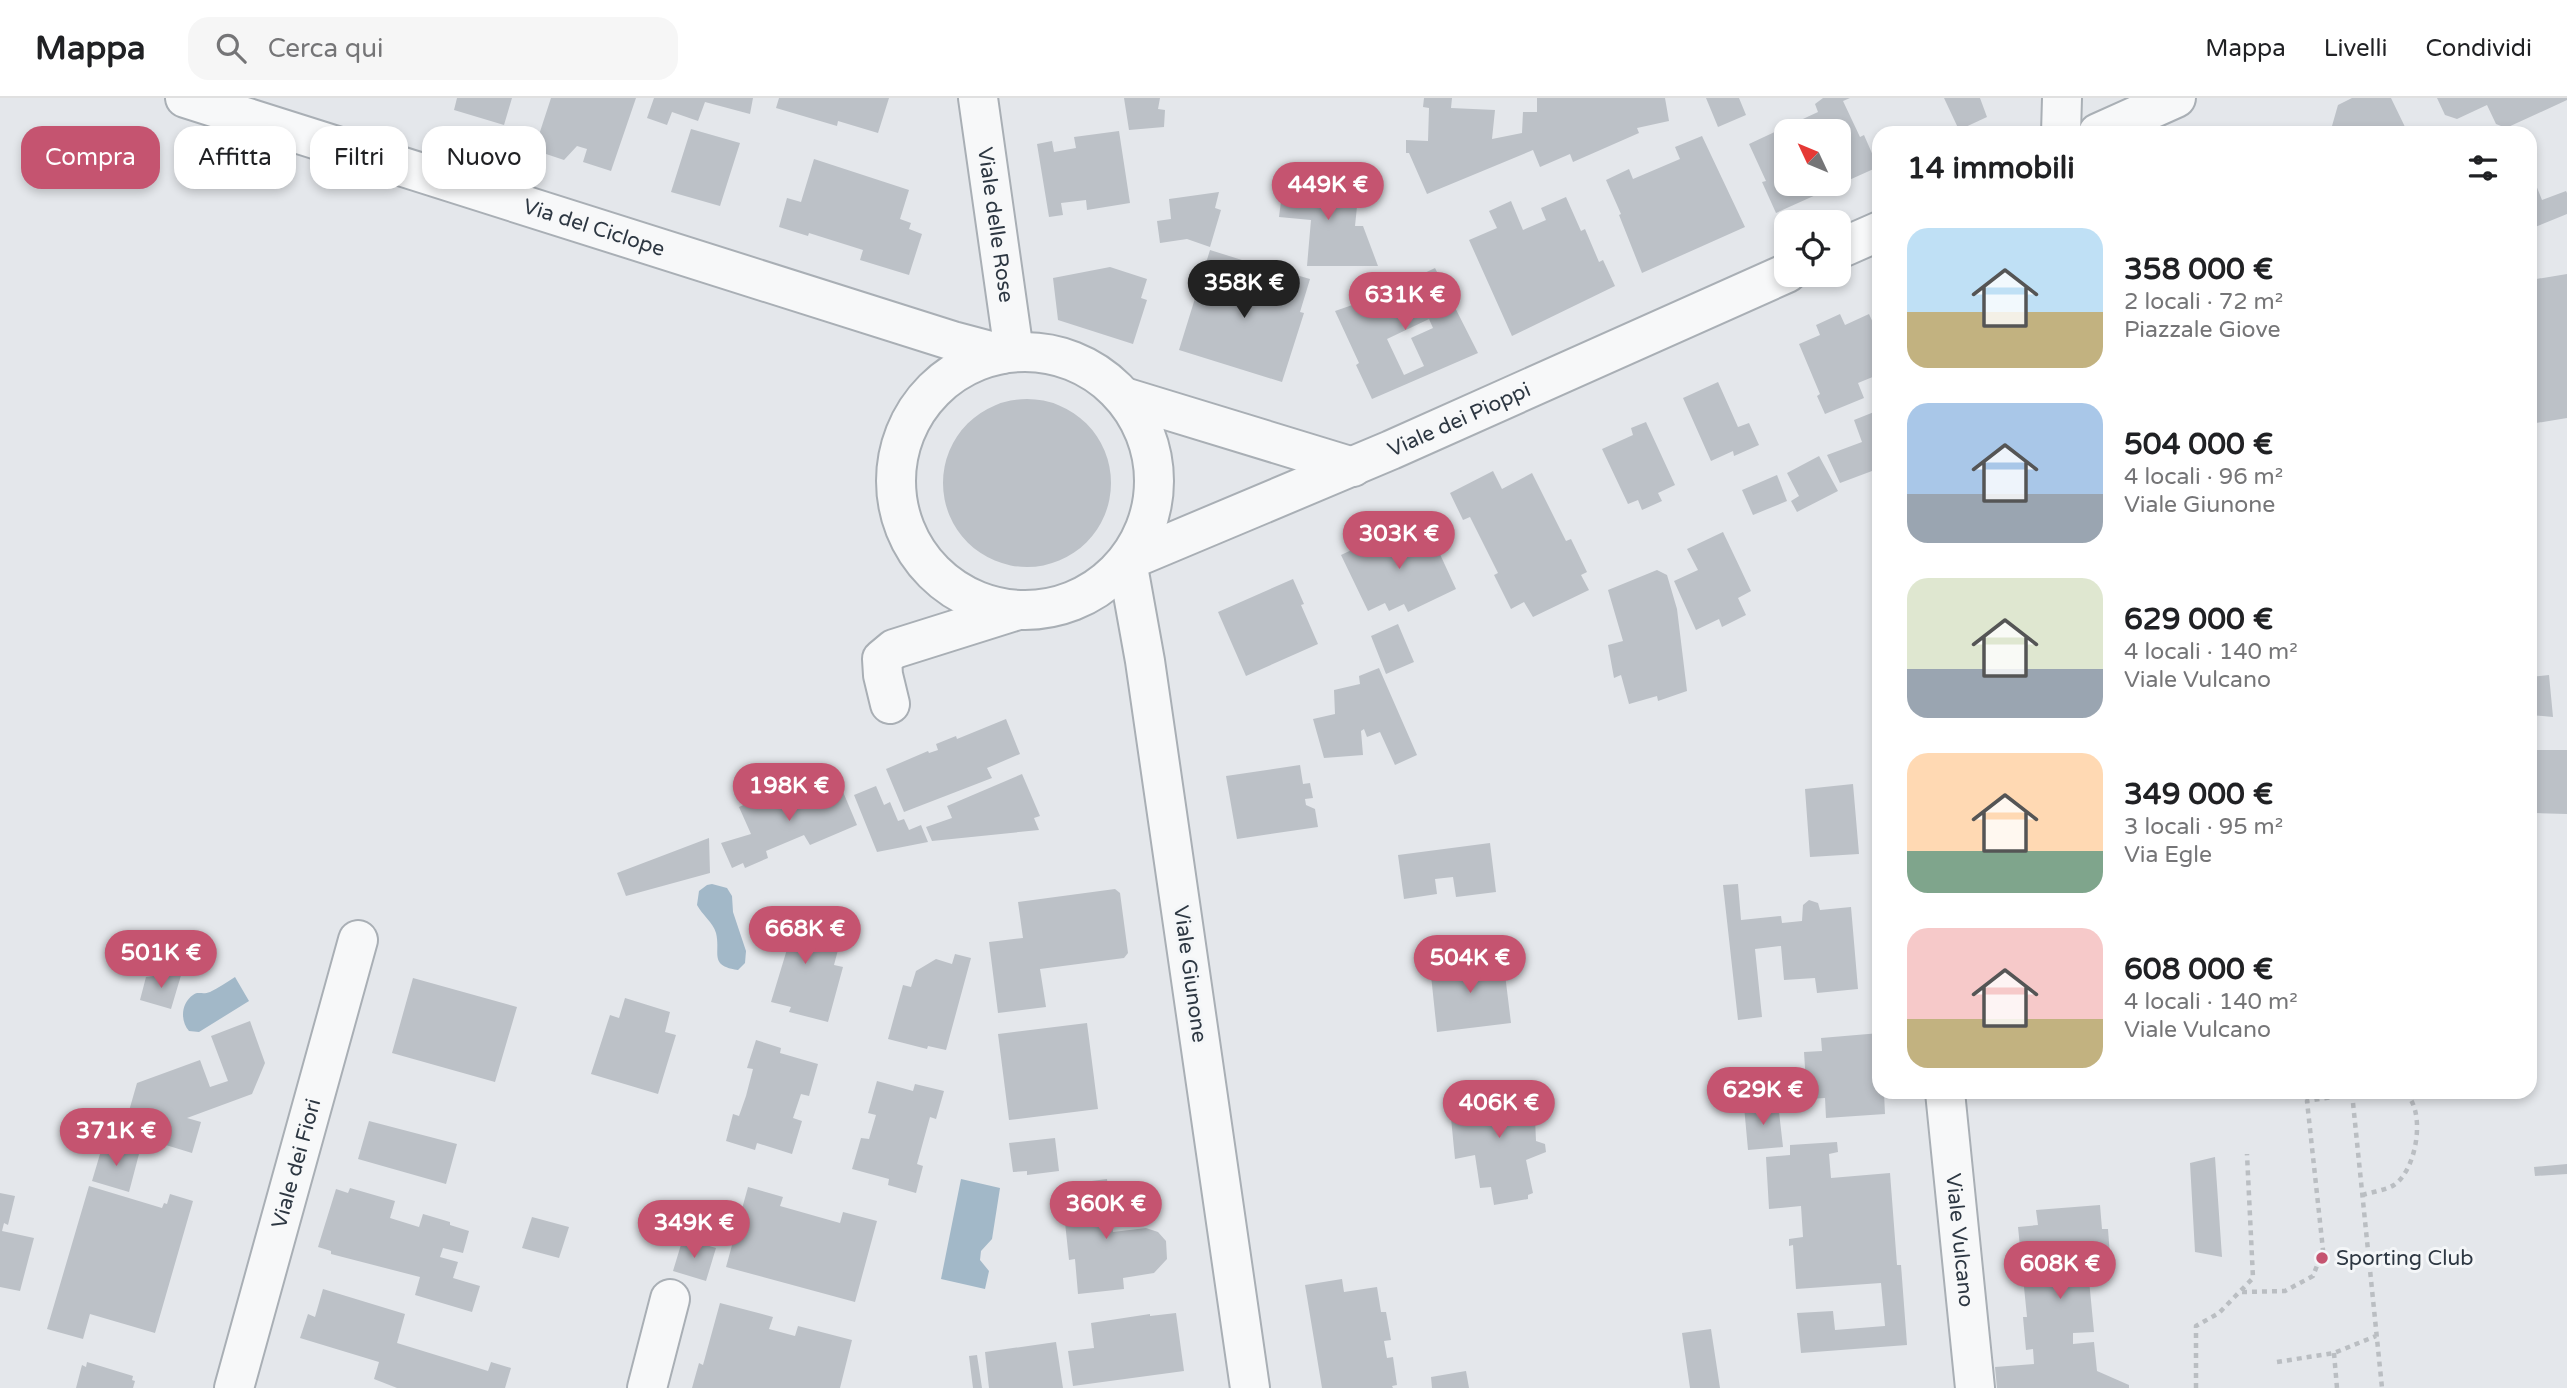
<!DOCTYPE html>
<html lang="it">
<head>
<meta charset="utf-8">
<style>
  body { margin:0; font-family:"Varela Round",sans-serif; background:#f6f6f6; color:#202124; height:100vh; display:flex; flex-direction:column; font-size:26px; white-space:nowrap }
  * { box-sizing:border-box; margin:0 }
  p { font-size:23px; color:#757577 }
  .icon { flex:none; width:38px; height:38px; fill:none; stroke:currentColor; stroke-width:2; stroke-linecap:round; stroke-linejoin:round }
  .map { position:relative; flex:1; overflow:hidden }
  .panel { position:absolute; left:1872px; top:28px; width:665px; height:973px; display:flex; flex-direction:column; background:#fff; border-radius:21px; box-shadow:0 4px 10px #0003 }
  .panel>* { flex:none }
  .hud { position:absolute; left:21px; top:28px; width:665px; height:63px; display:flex; gap:14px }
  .needle { width:46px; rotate:314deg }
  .controls { position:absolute; left:1774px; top:21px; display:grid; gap:14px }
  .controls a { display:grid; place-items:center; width:77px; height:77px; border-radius:14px; background:#fff; box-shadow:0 4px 10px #0003; font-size:35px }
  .price { position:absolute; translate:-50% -60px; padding:0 16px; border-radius:24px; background:#c55470; color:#fff; font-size:23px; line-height:46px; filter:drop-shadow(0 2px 4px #0008) }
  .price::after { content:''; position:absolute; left:50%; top:42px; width:21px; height:16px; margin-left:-10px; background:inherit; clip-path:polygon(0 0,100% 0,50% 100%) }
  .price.on { background:#222; color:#fff }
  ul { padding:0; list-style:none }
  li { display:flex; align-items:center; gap:21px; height:175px; padding:0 35px }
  li span { display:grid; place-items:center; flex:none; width:196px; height:140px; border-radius:21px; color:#555 }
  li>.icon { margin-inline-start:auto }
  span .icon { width:84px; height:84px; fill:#fffc; stroke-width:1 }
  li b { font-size:30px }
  h2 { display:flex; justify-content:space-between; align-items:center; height:84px; padding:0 35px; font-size:30px }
  .pill { padding:0 24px; border-radius:21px; background:#fff; box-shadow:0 4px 10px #0003; font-size:24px; line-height:63px }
  .pill.on { background:#c55470; color:#fff }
  header { display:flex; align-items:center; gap:42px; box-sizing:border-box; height:98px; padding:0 35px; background:#fff; border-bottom:2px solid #e0e0e0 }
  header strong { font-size:33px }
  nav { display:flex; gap:38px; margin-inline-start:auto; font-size:24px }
  .search { width:490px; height:63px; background:#f6f6f6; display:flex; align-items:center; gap:18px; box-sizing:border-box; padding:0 24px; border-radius:21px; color:#757577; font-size:26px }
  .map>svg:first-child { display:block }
  .water { fill:#a2b8c8 }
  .building { fill:#bcc1c7; fill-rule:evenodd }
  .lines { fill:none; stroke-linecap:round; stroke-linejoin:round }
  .minor-casing { stroke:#a9afb5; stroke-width:42 }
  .path { stroke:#babec2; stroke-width:4.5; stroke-dasharray:5 5; stroke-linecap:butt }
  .minor { stroke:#f7f8f9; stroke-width:38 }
  .poi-dot { fill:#c55470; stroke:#f4f6f8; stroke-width:2.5 }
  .labels { text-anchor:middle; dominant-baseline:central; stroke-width:6; stroke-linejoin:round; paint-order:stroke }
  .street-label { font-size:21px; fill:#2d3742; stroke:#f4f6f8 }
  .poi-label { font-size:21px; fill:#2d3742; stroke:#f4f6f8; text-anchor:start }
</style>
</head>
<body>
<header>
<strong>Mappa</strong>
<div class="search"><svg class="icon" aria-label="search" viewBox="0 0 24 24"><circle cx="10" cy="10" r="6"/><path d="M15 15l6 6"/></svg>Cerca qui</div>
<nav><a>Mappa</a><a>Livelli</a><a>Condividi</a></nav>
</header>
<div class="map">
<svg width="2567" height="1290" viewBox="0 0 2567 1290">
  <rect width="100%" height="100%" fill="#e4e7eb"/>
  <!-- water -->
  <path class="water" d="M 712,786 L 727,790 L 732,798 L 733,814 L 746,853 L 745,865 L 738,872 C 708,868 721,855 716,835 C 713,824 702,817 697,807 L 699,793 L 707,787 Z
    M 235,879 L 249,903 L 199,934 L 189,933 C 180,923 181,905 193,897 C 198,893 203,897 210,894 C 218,890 227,884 235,879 Z
    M 961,1081 L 1000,1090 L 992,1141 L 981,1153 L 980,1162 L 989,1173 L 985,1191 L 941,1181 Z"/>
  <!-- building -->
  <path class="building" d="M 457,0 L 512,0 L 504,27 L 454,12 Z
    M 551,0 L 636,0 L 611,73 L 583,64 L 587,51 L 577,48 L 564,62 L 534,52 Z
    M 654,0 L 753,0 L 750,16 L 705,4 L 698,23 L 672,14 L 667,27 L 647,20 Z
    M 779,0 L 889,0 L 878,35 L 838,23 L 837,28 L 776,10 Z
    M 1124,0 L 1160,0 L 1158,11 L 1165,12 L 1164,29 L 1129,32 Z
    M 1424,0 L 1452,0 L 1451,10 L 1495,12 L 1492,41 L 1522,35 L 1523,14 L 1537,14 L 1537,0 L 1665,0 L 1669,23 L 1637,30 L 1639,35 L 1573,64 L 1570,56 L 1540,69 L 1533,52 L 1427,96 L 1409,55 L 1406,55 L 1406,42 L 1428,43 L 1429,10 L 1423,9 Z
    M 1706,0 L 1739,0 L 1746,17 L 1718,29 Z
    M 1823,0 L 1850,0 L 1843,3 L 1860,39 L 1864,37 L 1878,69 L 1776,115 L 1762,84 L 1766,83 L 1749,46 L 1818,14 L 1815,6 ZM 1787,33 L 1839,33 L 1839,86 L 1787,86 Z
    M 1944,0 L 1980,0 L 1987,19 L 1959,32 Z
    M 2352,0 L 2391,0 L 2406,31 L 2409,29 L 2412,35 L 2330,35 L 2338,7 Z
    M 2437,0 L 2567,0 L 2567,2 L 2506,30 L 2496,26 L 2487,7 L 2457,21 L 2445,17 Z
    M 691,31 L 740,45 L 720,108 L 671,94 Z
    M 1119,33 L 1130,105 L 1087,112 L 1086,102 L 1061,105 L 1063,117 L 1049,119 L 1037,46 L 1052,43 L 1054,54 L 1076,50 L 1074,39 Z
    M 1702,38 L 1745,129 L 1642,175 L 1619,117 L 1621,116 L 1606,82 L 1629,71 L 1633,81 L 1680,61 L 1675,49 Z
    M 814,61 L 909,92 L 900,121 L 911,125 L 909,131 L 922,136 L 909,177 L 860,162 L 863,152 L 809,135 L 808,138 L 779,129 L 787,100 L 801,104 Z
    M 2530,72 L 2542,102 L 2566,93 L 2567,95 L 2567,116 L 2530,131 Z
    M 1284,79 L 1359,89 L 1355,128 L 1363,128 L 1378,168 L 1307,168 L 1311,122 L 1279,119 Z
    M 1219,94 L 1215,110 L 1221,112 L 1210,149 L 1187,141 L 1160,145 L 1157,123 L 1171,121 L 1169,101 Z
    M 1566,99 L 1581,133 L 1585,131 L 1599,164 L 1603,162 L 1615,188 L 1512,238 L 1469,142 L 1497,130 L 1489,113 L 1511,103 L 1523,132 L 1546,122 L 1541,110 Z
    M 1210,152 L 1242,162 L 1234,188 L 1253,193 L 1251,199 L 1269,205 L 1279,172 L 1310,181 L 1300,214 L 1304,215 L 1282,284 L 1179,252 Z
    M 1110,169 L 1147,181 L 1141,200 L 1147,202 L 1133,246 L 1058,222 L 1053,180 Z
    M 1435,170 L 1478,255 L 1372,301 L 1356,267 L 1359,265 L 1335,213 L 1364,203 L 1358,192 L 1384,180 L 1387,185 L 1409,175 L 1412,181 ZM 1429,221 L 1433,230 L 1411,240 L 1424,268 L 1404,277 L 1387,241 Z
    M 2567,176 L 2567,320 L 2530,326 L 2530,182 Z
    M 1840,216 L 1845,227 L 1869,216 L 1880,240 L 1880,276 L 1858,285 L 1864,300 L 1825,316 L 1817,298 L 1820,296 L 1799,246 L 1820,237 L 1816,227 Z
    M 1718,284 L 1738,329 L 1749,325 L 1759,347 L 1734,358 L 1733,353 L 1711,363 L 1683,300 Z
    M943 385a84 84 0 1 1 168 0a84 84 0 1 1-168 0Z
    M 1879,312 L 1880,370 L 1840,385 L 1827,357 L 1862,344 L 1854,322 Z
    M 1646,324 L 1675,387 L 1658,395 L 1662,403 L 1642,412 L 1638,402 L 1628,406 L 1602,351 L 1633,337 L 1631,330 Z
    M 1819,358 L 1838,393 L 1797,414 L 1791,403 L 1799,398 L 1787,375 Z
    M 1493,373 L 1502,391 L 1532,375 L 1566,443 L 1571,441 L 1587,474 L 1581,477 L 1589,492 L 1533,519 L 1524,504 L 1511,511 L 1494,477 L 1498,475 L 1470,419 L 1463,422 L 1450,395 Z
    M 1777,377 L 1787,403 L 1753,417 L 1742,392 Z
    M 1427,428 L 1456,491 L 1408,514 L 1404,506 L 1389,513 L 1385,505 L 1368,513 L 1341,457 L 1398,430 L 1402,439 Z
    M 1723,434 L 1751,493 L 1738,500 L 1746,517 L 1722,529 L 1719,521 L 1696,532 L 1674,483 L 1698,472 L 1687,451 Z
    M 1657,472 L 1667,477 L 1677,511 L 1687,593 L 1658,603 L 1657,598 L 1629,606 L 1621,577 L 1614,580 L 1608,547 L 1623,543 L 1608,492 Z
    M 1293,481 L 1304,506 L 1301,507 L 1318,546 L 1246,578 L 1218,514 Z
    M 1398,526 L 1414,564 L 1386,576 L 1371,538 Z
    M 1379,570 L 1417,657 L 1395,667 L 1380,634 L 1367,639 L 1364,631 L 1361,633 L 1363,657 L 1324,660 L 1313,621 L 1335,616 L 1334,592 L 1360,586 L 1359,578 Z
    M 2549,577 L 2553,619 L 2530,617 L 2530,579 Z
    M 1006,621 L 1020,656 L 987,670 L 992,680 L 904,714 L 886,671 L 928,653 L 929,655 L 938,652 L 936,646 L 956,638 L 957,641 Z
    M 2537,652 L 2567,652 L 2567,716 L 2536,715 Z
    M 1300,667 L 1303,686 L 1310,685 L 1313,700 L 1305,701 L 1306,707 L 1315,711 L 1318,729 L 1237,741 L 1226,678 Z
    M 1022,676 L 1040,718 L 1034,720 L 1039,732 L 932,743 L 926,729 L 952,720 L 947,708 Z
    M 838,682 L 857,727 L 810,747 L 804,737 L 766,753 L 768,760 L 745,770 L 743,765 L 732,770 L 721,745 L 751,736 L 739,709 L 762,699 L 764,702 L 791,691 L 795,703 L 817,694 L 816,692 Z
    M 1853,686 L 1859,756 L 1810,759 L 1805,691 Z
    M 876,688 L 884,707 L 890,704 L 898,723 L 904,721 L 909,732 L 921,727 L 928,744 L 877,754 L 854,697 Z
    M 709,740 L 710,775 L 626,798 L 617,775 Z
    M 1490,745 L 1496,794 L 1456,799 L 1453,779 L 1435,781 L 1437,796 L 1404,801 L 1398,757 Z
    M 1738,786 L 1741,822 L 1781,818 L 1782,825 L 1802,823 L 1803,807 L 1809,802 L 1818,805 L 1820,812 L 1851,809 L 1858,891 L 1817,895 L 1815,880 L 1784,882 L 1781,848 L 1755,851 L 1762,919 L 1738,922 L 1723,787 Z
    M 1115,791 L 1120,795 L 1128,855 L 1124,860 L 1040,871 L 1046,909 L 998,915 L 989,844 L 1023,840 L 1018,804 Z
    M 777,808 L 812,817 L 809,828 L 825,833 L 838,852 L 834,867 L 843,869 L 828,924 L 789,914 L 791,909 L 771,904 L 788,848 L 767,842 Z
    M 955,856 L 971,860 L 946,952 L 928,948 L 927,951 L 888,941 L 903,887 L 911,889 L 916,873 L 936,861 L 952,866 Z
    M 1503,860 L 1511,925 L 1437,934 L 1430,868 Z
    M 182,874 L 171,911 L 140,902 L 146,879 Z
    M 413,880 L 517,909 L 495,984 L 392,955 Z
    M 625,900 L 670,914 L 665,934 L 676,937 L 658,996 L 591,976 L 610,917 L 619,920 Z
    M 250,923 L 265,965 L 252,996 L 187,1020 L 201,1024 L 192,1055 L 123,1034 L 137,985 L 200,962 L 210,989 L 228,983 L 211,938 Z
    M 1087,925 L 1098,1011 L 1009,1022 L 998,936 Z
    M 1880,935 L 1880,994 L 1884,994 L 1885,1016 L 1826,1020 L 1825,1000 L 1807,1001 L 1804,954 L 1822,953 L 1821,940 Z
    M 756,942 L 781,950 L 780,955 L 818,966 L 809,998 L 801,996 L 793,1020 L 802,1023 L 792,1056 L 757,1045 L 755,1052 L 726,1043 L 733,1016 L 739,1018 L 746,998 L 753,971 L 747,970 Z
    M 1512,982 L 1526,994 L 1535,1020 L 1536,1043 L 1545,1046 L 1546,1054 L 1526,1062 L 1533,1095 L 1528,1097 L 1528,1101 L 1494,1107 L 1491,1089 L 1480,1090 L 1475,1057 L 1455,1061 L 1451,1020 L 1456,1009 L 1463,1003 L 1470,999 L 1489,996 L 1487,987 Z
    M 877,983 L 913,993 L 915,986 L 944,993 L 936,1021 L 930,1019 L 917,1066 L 923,1068 L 916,1095 L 888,1087 L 889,1081 L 852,1071 L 861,1040 L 869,1041 L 876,1017 L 868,1015 Z
    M 1778,1005 L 1783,1049 L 1748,1052 L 1744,1008 Z
    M 369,1023 L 457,1046 L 446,1086 L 358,1061 Z
    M 1055,1040 L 1059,1073 L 1027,1077 L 1027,1073 L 1013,1074 L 1009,1045 Z
    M 1837,1044 L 1838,1054 L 1829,1056 L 1831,1080 L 1890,1075 L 1897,1167 L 1901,1167 L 1907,1247 L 1801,1255 L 1797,1215 L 1833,1213 L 1835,1232 L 1885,1228 L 1881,1185 L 1796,1191 L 1793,1147 L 1789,1148 L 1789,1141 L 1803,1139 L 1801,1108 L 1769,1111 L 1766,1059 L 1790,1057 L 1790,1047 Z
    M 103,1046 L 139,1056 L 129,1094 L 92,1083 Z
    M 2215,1059 L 2222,1159 L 2195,1154 L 2190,1065 Z
    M 2567,1066 L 2567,1076 L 2535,1078 L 2534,1069 Z
    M 1107,1081 L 1113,1134 L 1146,1130 L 1158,1134 L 1166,1143 L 1167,1161 L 1154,1175 L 1123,1180 L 1124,1191 L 1078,1196 L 1075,1161 L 1069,1162 L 1061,1087 Z
    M 89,1088 L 162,1110 L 164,1105 L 167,1106 L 170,1096 L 193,1103 L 155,1235 L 90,1216 L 83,1241 L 47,1231 Z
    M 748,1089 L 783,1099 L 780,1108 L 840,1125 L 843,1114 L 877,1123 L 855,1204 L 726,1169 Z
    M 350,1090 L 395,1103 L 390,1120 L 419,1129 L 423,1116 L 450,1124 L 450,1127 L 469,1133 L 463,1155 L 443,1150 L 440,1159 L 458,1164 L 453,1180 L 480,1188 L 472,1214 L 415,1197 L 420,1179 L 331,1156 L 331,1153 L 318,1149 L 336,1091 L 348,1095 Z
    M 0,1095 L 15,1098 L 8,1127 L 4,1125 L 2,1133 L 34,1140 L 20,1193 L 0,1189 Z
    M 2100,1107 L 2102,1131 L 2108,1131 L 2110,1158 L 2087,1161 L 2094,1234 L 2073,1235 L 2073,1246 L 2094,1244 L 2097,1273 L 2129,1287 L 2129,1290 L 1997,1290 L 1995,1269 L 2034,1266 L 2033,1251 L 2026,1252 L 2023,1219 L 2027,1219 L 2018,1129 L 2038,1127 L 2036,1112 Z
    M 532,1119 L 569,1129 L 559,1160 L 522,1150 Z
    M 683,1140 L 716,1150 L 706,1183 L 673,1173 Z
    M 1342,1181 L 1344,1194 L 1377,1189 L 1381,1214 L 1386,1214 L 1391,1242 L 1384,1243 L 1387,1260 L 1393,1259 L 1397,1287 L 1392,1288 L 1393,1290 L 1322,1290 L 1305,1187 Z
    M 323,1191 L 405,1216 L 397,1245 L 488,1273 L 491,1264 L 511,1270 L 505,1290 L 397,1290 L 374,1281 L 379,1264 L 300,1240 L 308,1216 L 315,1219 Z
    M 720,1205 L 773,1219 L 769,1231 L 795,1238 L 798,1228 L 852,1242 L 840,1290 L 692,1290 L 699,1265 L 703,1267 Z
    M 1176,1215 L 1184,1273 L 1073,1288 L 1068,1253 L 1094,1250 L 1091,1225 L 1150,1216 L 1150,1218 Z
    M 1711,1231 L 1720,1290 L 1690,1290 L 1682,1235 Z
    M 1056,1244 L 1063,1290 L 989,1290 L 985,1254 Z
    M 977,1257 L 982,1290 L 973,1290 L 969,1258 Z
    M 87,1264 L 133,1278 L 132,1282 L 135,1283 L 133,1290 L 76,1290 L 82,1267 L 86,1269 Z
    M 1466,1273 L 1469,1290 L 1432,1290 L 1431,1279 Z"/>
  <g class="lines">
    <defs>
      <g id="minor">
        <path id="s1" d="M 185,0 L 953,243 L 1002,256"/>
        <path id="s2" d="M 978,0 L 1014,254"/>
        <path d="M 2061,35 L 2062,0"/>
        <path d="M 2098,35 L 2176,0"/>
        <path d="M 1839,151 L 1880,133"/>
        <circle cx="1025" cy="383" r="129"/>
        <path d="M 1124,299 L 1353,369"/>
        <path d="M 890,606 L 883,577 L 882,561 L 894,551 L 1015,513"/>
        <path id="s3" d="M 1945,994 L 1975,1290"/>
        <path id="s4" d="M 234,1290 L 358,842"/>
        <path d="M 647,1290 L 670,1201"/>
        <path id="s5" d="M 1250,1290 L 1145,563 L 1127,463 L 1391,352 L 1787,175"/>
      </g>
    </defs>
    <!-- minor casing -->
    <use href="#minor" class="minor-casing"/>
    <!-- path -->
    <path class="path" d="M 2352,995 L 2382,1290
      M 2362,1097 C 2372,1094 2386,1092 2394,1087 C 2417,1072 2427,1011 2404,994
      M 2242,1194 L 2285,1193 L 2313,1178 L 2323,1152 L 2307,1003 L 2366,994
      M 2334,1255 L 2337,1290
      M 2277,1264 L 2334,1255 L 2376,1238
      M 2196,1290 L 2196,1228 L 2219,1215 L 2253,1180 L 2247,1056"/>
    <!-- minor -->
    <use href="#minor" class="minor"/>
  </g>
  <!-- markers -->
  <circle class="poi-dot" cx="2322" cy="1160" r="7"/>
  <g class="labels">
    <!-- street labels -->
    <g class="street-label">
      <text stroke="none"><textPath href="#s2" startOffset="128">Viale delle Rose</textPath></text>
      <text stroke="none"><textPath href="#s1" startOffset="429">Via del Ciclope</textPath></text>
      <text stroke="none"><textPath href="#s5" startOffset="1197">Viale dei Pioppi</textPath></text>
      <text transform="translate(1190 876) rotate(82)">Viale Giunone</text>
      <text stroke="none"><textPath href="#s4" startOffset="233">Viale dei Fiori</textPath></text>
      <text stroke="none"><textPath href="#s3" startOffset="149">Viale Vulcano</textPath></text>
    </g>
    <!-- poi labels -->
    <g class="poi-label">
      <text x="2336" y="1160">Sporting Club</text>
    </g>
  </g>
</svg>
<div class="controls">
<a><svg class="needle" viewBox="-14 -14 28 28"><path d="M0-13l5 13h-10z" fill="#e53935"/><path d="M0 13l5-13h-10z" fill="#757577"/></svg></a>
<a><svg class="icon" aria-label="locate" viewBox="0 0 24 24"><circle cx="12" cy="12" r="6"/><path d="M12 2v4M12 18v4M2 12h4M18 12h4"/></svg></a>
</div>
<b class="price" style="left:1328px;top:124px">449K €</b>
<b class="price on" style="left:1244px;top:222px">358K €</b>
<b class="price" style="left:1405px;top:234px">631K €</b>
<b class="price" style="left:1399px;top:473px">303K €</b>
<b class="price" style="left:789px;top:725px">198K €</b>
<b class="price" style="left:805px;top:868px">668K €</b>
<b class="price" style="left:161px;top:892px">501K €</b>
<b class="price" style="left:1470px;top:897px">504K €</b>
<b class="price" style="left:1763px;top:1029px">629K €</b>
<b class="price" style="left:1499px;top:1042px">406K €</b>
<b class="price" style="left:116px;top:1070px">371K €</b>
<b class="price" style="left:1106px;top:1143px">360K €</b>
<b class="price" style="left:694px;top:1162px">349K €</b>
<b class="price" style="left:2060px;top:1203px">608K €</b>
<div class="hud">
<a class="pill on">Compra</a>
<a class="pill">Affitta</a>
<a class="pill">Filtri</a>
<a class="pill">Nuovo</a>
</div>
<section class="panel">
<h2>14 immobili<svg class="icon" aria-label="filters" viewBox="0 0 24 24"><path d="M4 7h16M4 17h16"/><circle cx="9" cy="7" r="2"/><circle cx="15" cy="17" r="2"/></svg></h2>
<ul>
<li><span style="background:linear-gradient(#bfe0f5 60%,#c2b280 0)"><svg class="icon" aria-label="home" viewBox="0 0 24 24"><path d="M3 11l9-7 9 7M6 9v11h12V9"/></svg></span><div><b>358 000 €</b><p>2 locali · 72 m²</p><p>Piazzale Giove</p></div></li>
<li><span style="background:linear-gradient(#a9c7e8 65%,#9aa5b1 0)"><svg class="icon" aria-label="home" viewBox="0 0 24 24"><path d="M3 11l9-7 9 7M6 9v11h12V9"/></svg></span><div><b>504 000 €</b><p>4 locali · 96 m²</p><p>Viale Giunone</p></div></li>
<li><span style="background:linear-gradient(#dfe7d0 65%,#9aa5b1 0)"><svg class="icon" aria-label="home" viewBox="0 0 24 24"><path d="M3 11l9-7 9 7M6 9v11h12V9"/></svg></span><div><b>629 000 €</b><p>4 locali · 140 m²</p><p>Viale Vulcano</p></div></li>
<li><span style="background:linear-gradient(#ffd9b3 70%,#7fa58c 0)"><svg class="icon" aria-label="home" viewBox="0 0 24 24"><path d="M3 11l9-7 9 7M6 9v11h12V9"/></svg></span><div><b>349 000 €</b><p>3 locali · 95 m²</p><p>Via Egle</p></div></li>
<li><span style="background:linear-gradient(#f6c9c9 65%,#c2b280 0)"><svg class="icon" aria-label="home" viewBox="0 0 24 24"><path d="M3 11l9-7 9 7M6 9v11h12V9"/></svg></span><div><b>608 000 €</b><p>4 locali · 140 m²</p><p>Viale Vulcano</p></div></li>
</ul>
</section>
</div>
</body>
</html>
